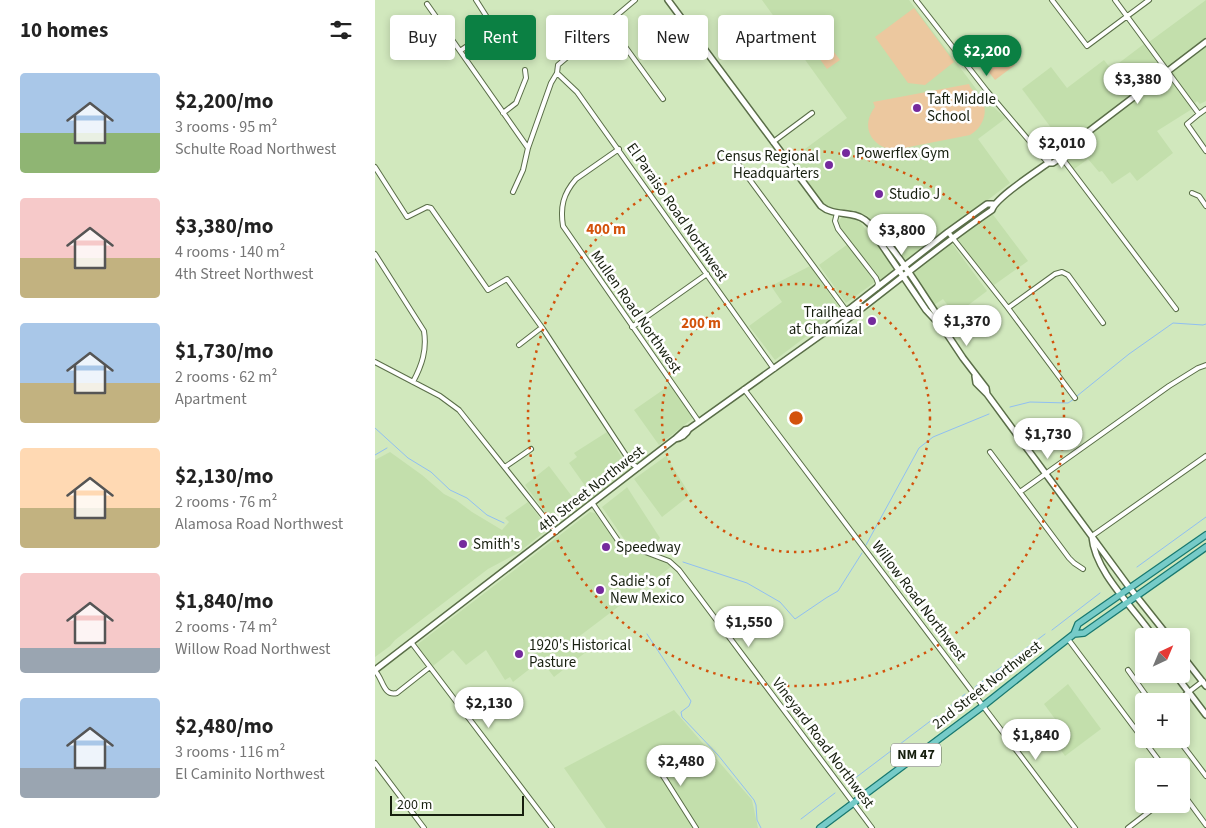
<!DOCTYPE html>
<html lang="en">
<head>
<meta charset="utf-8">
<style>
  body { margin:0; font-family:"Source Sans 3",sans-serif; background:#f6f6f6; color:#222; height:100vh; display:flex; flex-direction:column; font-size:19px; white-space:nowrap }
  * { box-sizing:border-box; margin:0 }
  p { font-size:16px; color:#767676 }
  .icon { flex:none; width:28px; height:28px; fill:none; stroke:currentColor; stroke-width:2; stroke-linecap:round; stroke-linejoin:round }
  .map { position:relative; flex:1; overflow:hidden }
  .panel { display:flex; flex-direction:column; background:#fff; width:375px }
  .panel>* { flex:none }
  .top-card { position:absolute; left:15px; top:15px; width:475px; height:45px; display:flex; gap:10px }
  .needle { width:32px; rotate:44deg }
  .tools { position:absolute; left:760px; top:628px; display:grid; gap:10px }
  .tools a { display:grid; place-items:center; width:55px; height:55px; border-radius:5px; background:#fff; box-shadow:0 2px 8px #0003; font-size:25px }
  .scale { position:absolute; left:15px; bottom:12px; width:134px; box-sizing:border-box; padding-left:5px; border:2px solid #171f0f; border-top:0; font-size:14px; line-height:18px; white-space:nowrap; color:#171f0f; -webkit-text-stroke:4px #fff; paint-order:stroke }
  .price { position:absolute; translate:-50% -42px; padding:0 11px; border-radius:18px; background:#fff; color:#222; font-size:16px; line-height:32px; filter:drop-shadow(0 1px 2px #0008) }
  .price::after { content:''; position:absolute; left:50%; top:30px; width:15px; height:11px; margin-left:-8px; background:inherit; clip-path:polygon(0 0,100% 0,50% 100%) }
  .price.on { background:#0b8043; color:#fff }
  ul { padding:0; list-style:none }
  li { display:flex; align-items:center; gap:15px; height:125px; padding:0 20px }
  li span { display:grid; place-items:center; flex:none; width:140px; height:100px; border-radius:5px; color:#555 }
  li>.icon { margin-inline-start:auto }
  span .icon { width:60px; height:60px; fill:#fffc; stroke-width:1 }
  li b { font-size:21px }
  h2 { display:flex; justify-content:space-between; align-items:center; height:60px; padding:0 20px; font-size:21px }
  .pill { padding:0 18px; border-radius:5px; background:#fff; box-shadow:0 2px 8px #0003; font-size:18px; line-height:45px }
  .pill.on { background:#0b8043; color:#fff }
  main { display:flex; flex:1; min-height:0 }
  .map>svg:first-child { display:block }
  .built { fill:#c3dfac }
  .green { fill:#ecc89f }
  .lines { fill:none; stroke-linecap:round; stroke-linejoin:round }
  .stream { stroke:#90bff2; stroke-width:1 }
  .street-casing { stroke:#5a6e48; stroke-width:6 }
  .secondary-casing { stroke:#5a6e48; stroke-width:8 }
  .primary-casing { stroke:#197970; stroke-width:8 }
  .street { stroke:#fff; stroke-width:4 }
  .secondary { stroke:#fff; stroke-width:5 }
  .primary { stroke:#76cbc8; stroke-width:5.5 }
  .ring { fill:none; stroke:#d3530c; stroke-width:2.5; stroke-dasharray:2.5 5 }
  .poi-dot { fill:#752a9d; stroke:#fff; stroke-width:2 }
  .labels { text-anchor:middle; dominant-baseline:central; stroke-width:5; stroke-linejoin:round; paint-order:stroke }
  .shield { fill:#fff; stroke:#5d6257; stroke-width:1 }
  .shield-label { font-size:14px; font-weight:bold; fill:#171f0f }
  .poi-label { font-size:15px; fill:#171f0f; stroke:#fff; text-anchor:start }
  .street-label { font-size:15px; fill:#171f0f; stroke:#fff }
  .centre { fill:#d3530c; stroke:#fff; stroke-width:2.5 }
  .ring-label { font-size:15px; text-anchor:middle; font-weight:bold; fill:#d3530c; stroke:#fff; stroke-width:5; stroke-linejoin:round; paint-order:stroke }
</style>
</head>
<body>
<main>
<section class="panel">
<h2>10 homes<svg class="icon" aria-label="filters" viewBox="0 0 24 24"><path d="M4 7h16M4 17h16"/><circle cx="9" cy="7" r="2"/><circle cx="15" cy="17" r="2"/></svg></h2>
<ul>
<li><span style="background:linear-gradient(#a9c7e8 60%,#8fb573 0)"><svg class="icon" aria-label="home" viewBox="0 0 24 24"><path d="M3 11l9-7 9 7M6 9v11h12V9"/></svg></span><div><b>$2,200/mo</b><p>3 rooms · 95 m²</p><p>Schulte Road Northwest</p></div></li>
<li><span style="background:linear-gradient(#f6c9c9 60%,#c2b280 0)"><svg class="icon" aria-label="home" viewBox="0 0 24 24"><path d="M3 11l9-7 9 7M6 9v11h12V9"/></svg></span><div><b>$3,380/mo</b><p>4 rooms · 140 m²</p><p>4th Street Northwest</p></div></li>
<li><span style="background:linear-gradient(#a9c7e8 60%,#c2b280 0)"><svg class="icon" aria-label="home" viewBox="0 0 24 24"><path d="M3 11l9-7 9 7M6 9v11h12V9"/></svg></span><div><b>$1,730/mo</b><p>2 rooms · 62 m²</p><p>Apartment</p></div></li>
<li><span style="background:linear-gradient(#ffd9b3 60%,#c2b280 0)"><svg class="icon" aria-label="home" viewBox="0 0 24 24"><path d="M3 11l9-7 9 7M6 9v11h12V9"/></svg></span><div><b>$2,130/mo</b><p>2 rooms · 76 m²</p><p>Alamosa Road Northwest</p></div></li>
<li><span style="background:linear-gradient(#f6c9c9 75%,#9aa5b1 0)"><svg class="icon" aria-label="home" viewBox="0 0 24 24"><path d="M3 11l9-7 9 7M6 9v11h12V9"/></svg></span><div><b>$1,840/mo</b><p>2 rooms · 74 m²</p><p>Willow Road Northwest</p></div></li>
<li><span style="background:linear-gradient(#a9c7e8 70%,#9aa5b1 0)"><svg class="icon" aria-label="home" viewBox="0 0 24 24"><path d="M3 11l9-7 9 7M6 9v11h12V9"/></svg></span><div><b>$2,480/mo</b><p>3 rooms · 116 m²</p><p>El Caminito Northwest</p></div></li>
</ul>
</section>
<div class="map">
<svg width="831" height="828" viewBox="0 0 831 828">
  <rect width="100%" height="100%" fill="#d1e8bd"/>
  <!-- built -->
  <path class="built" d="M 387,0 L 534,0 L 608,98 L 631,118 L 603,139 L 635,183 L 533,261 L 529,262 L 493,216 L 485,213 L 454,208 L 447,204 L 415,160 L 472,118 Z
    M 831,0 L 831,37 L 795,64 L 791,65 L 774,42 Z
    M 769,44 L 784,65 L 787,69 L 785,71 L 675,157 L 672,156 L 660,143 L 677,129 L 647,89 L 676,67 L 692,88 L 729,60 L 736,69 Z
    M 831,46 L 831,101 L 825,104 L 822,101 L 820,103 L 798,74 L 798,71 Z
    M 792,76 L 817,109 L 782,131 L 798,153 L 762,181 L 755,172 L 737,184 L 727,171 L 724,172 L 713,159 L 699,169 L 689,157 L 690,154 Z
    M 616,212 L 653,261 L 619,285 L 583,240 L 584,236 Z
    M 467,217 L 478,219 L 485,222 L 520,268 L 519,271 L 505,283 L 499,270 L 464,227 L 463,222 Z
    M 473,244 L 500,282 L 471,303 L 444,265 Z
    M 573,245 L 578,245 L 612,291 L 580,315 L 568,299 L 559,305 L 540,277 L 539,273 L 540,271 Z
    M 435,266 L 466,310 L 400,360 L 374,326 L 407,302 L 396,286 Z
    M 295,385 L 317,416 L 317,419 L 284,445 L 259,410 Z
    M 232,432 L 252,467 L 218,497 L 194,463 L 202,457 L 199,453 Z
    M 15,452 L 47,475 L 69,494 L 81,500 L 97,512 L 127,530 L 134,522 L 130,518 L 153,502 L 173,529 L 143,553 L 113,569 L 20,640 L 15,646 L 0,657 L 0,460 Z
    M 291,456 L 315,495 L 287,517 L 259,479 Z
    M 174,466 L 205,507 L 179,524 L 150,485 Z
    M 252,487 L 285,538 L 276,549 L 249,539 L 227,507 L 250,489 Z
    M 215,512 L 220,513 L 242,544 L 246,546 L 286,561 L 297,566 L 202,638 L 211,652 L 179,677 L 166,660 L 138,682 L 135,677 L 130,680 L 111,650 L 91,665 L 78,650 L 58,666 L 42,645 L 43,644 Z
    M 693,684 L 726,729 L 690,756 L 673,731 L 683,723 L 669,704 Z
    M 299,710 L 377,800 L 383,828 L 231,828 L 189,768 Z"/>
  <!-- green -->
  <path class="green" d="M 539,8 L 579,62 L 550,85 L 533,83 L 500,37 Z
    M 441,28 L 465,60 L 452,69 L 429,37 Z
    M 634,56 L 640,65 L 620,80 L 613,71 Z
    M 594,84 C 596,91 603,93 607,100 C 614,113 607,128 595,135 L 519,150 C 496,147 485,126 500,107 L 498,102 Z"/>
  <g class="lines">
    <!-- stream -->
    <path class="stream" d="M 702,396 L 754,354 L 798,323 L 828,325 L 831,324
      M 635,407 L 655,402 L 693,403 L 699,399
      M 0,428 L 33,458 L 56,472 L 75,490 L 92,498 L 112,515 L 129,523
      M 0,455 L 12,448
      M 491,545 L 544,448 L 558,437 L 614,414
      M 308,562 L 372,583 L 405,602 L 420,619 L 451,598 L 463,591 L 487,553
      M 762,567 L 831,517
      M 677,630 L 725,593
      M 272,634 L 316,701 L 314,706 L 306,712 L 307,717 L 343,755 L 379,800 L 381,805 L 382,820 L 386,828
      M 600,687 L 670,634
      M 573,708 L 590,694
      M 475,782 L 562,716
      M 426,819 L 460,793"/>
    <defs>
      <path id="street" d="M 541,0 L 612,91 L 673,163
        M 677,0 L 712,46 L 774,0
        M 740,0 L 824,114
        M 52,4 L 153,148
        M 233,23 L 288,99
        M 85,51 C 94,44 115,34 115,22 L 101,0
        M 182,73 L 202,92 L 399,369
        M 831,109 L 824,114 L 812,124 L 831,151
        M 128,113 L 141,103 L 151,78 L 150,70
        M 398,142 L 437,113
        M 244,149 L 201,179 C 188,194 185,207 188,226 L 324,422
        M 684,154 L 801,309
        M 361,161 L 473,313
        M 0,167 L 32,217 L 52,207 L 56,208 L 113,290 L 132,279 L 168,329 L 256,463 L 263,468
        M 138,192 L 148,170 L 153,148 L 176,83 L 182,73 L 183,65 L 260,0
        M 817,193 L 824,196 L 831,206
        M 462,213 L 460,221 L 463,229 L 501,278 L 503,283 L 502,288
        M 573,232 L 633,308 L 700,398
        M 0,254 L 49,331 C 52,350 47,365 38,382
        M 633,308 L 680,274 L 687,272 L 693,275 L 728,323
        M 257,327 L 332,274
        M 144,345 L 166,328
        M 0,362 L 65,396 L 84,410 L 181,532
        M 369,389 L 700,828
        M 615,452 L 694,558 L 699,563 L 708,569
        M 130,467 L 156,449
        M 645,492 L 794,386 L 823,368 L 831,365
        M 218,504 L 244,542 L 294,561 L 304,570 L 497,828
        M 717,536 L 831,456
        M 693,639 L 788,766
        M 36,642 L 177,828
        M 753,670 L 775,701
        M 0,671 C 8,678 8,697 22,693 L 55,667
        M 802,701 L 828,681
        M 803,739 L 831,776
        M 276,757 L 321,828
        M 0,763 L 49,828
        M 806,791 L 831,825
        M 753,828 L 779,808"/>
      <path id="secondary" d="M 293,0 L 446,206 C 459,217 477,210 490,220 C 517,241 544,289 565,319 L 568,328 L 588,358 L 611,388 L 612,394 L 754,587 L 793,636
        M 673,163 L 674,158 L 679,154 L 684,154 L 831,42
        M 498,229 L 500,235 L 551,310 L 566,326
        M 450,332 L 457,331 C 511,291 561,248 617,210 C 620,198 661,172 673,163 L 678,163 L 684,159 L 684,154
        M 600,376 L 601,383 L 612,394
        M 300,439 L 310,430 L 314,429
        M 717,537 C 720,572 758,607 778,636
        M 806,654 L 831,686
        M 0,670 L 300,439 C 307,438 311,435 314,429 L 450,332 L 454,325 L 573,232 L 612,204 L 618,204
        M 800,674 L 831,715"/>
      <path id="primary" d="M 699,634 L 709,633 L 831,547
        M 445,828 L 608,706 L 676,652 L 699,634 L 703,624 L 831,535"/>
    </defs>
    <!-- street casing -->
    <use href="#street" class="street-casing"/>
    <!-- secondary casing -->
    <use href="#secondary" class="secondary-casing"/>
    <!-- primary casing -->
    <use href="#primary" class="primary-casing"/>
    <!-- street -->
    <use href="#street" class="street"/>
    <!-- secondary -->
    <use href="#secondary" class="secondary"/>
    <!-- primary -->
    <use href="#primary" class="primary"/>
  </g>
  <!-- distance rings -->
  <g class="ring">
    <circle cx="421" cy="418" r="134"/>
    <circle cx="421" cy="418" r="268"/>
  </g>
  <!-- markers -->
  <g class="poi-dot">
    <circle cx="542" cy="108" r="5"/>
    <circle cx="471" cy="153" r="5"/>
    <circle cx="454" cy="165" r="5"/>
    <circle cx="504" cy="194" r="5"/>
    <circle cx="497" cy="321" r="5"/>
    <circle cx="88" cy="544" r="5"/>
    <circle cx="231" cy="547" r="5"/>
    <circle cx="225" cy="590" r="5"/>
    <circle cx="144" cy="654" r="5"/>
  </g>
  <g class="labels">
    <!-- shield labels -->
    <rect class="shield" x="516" y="743.5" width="50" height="23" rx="4"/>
    <g class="shield-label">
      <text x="541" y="755">NM 47</text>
    </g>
    <!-- poi labels -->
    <g class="poi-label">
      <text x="552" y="99">Taft Middle<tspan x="552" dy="17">School</tspan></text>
      <text x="481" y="153">Powerflex Gym</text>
      <text x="444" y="156" text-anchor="end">Census Regional<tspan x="444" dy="17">Headquarters</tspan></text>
      <text x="514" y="194">Studio J</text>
      <text x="487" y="312" text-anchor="end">Trailhead<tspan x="487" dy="17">at Chamizal</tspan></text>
      <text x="98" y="544">Smith's</text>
      <text x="241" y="547">Speedway</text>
      <text x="235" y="581">Sadie's of<tspan x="235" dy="17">New Mexico</tspan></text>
      <text x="154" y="645">1920's Historical<tspan x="154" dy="17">Pasture</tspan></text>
    </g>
    <!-- street labels -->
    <g class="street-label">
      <text transform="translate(302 212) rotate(55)">El Paraiso Road Northwest</text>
      <text transform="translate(261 312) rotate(55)">Mullen Road Northwest</text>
      <text transform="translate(216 489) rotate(-38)">4th Street Northwest</text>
      <text transform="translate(544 601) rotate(53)">Willow Road Northwest</text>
      <text transform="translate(612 685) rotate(-38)">2nd Street Northwest</text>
      <text transform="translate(448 743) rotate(53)">Vineyard Road Northwest</text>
    </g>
  </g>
  <circle cx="421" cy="418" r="8" class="centre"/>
  <g class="ring-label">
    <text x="231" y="234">400 m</text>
    <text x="326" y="328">200 m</text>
  </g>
</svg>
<div class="tools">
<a><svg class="needle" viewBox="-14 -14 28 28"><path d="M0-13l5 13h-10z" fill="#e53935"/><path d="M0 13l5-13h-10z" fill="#767676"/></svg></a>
<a>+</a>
<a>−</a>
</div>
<div class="scale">200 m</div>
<b class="price on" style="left:612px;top:77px">$2,200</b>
<b class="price" style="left:763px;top:105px">$3,380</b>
<b class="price" style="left:687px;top:169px">$2,010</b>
<b class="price" style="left:527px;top:256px">$3,800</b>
<b class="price" style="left:592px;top:347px">$1,370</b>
<b class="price" style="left:673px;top:460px">$1,730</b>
<b class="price" style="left:374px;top:648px">$1,550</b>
<b class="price" style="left:114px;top:729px">$2,130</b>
<b class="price" style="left:661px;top:761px">$1,840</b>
<b class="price" style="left:306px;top:787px">$2,480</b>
<div class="top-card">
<a class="pill">Buy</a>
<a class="pill on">Rent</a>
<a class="pill">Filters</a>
<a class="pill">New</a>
<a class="pill">Apartment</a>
</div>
</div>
</main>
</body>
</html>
